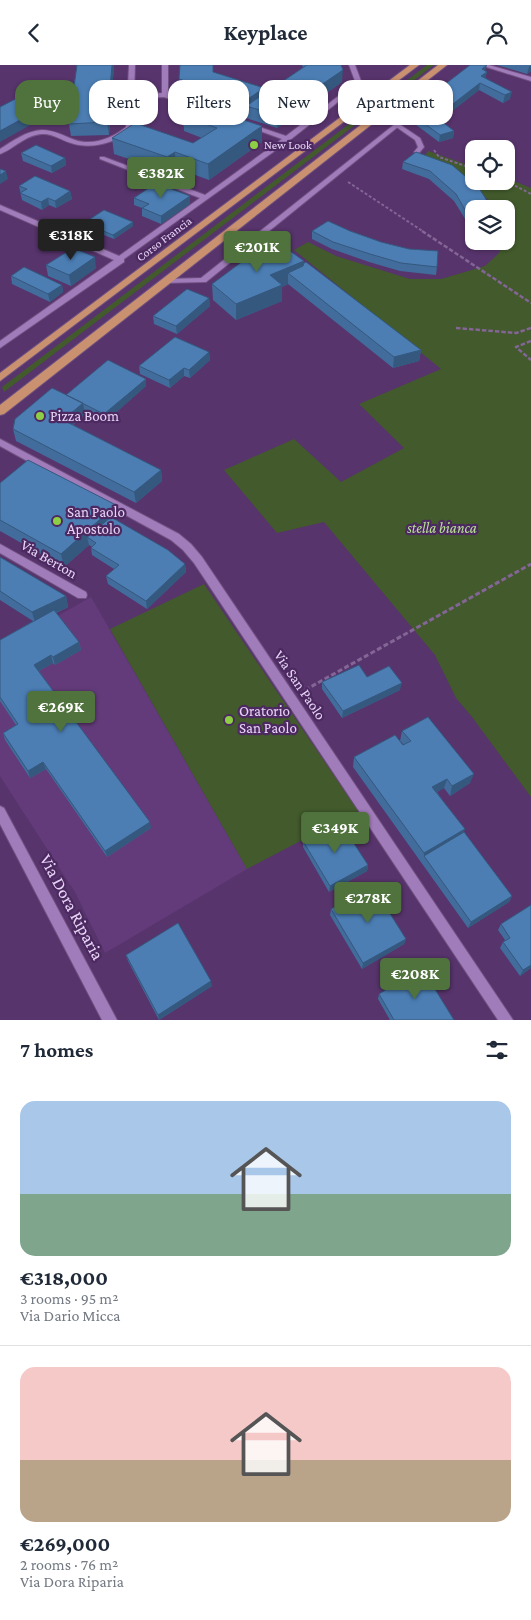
<!DOCTYPE html>
<html lang="en">
<head>
<meta charset="utf-8">
<style>
  body { margin:0; font-family:"Crimson Pro",serif; background:#f2f2f3; color:#1f2937; height:100vh; display:flex; flex-direction:column; font-size:19px; white-space:nowrap }
  * { box-sizing:border-box; margin:0 }
  p { font-size:16px; color:#747a83 }
  .icon { flex:none; width:28px; height:28px; fill:none; stroke:currentColor; stroke-width:2; stroke-linecap:round; stroke-linejoin:round }
  .map { position:relative; height:955px; overflow:hidden }
  .drawer { display:flex; flex-direction:column; background:#fff; flex:1 }
  .drawer>* { flex:none }
  .hud { position:absolute; left:15px; top:15px; width:501px; height:45px; display:flex; gap:10px }
  .fabs { position:absolute; left:465px; top:75px; display:grid; gap:10px }
  .fabs a { display:grid; place-items:center; width:50px; height:50px; border-radius:10px; background:#fff; box-shadow:0 1px 4px #0004; font-size:25px }
  .price { position:absolute; translate:-50% -42px; padding:0 11px; border-radius:5px; background:#50733d; color:#fff; font-size:16px; line-height:32px; filter:drop-shadow(0 1px 2px #0008) }
  .price::after { content:''; position:absolute; left:50%; top:30px; width:15px; height:11px; margin-left:-8px; background:inherit; clip-path:polygon(0 0,100% 0,50% 100%) }
  .price.on { background:#222; color:#fff }
  ul { padding:0; list-style:none }
  li { display:grid; align-content:center; gap:10px; height:265px; padding:0 20px }
  li+li { border-top:1px solid #e0e1e3 }
  li span { display:grid; place-items:center; height:155px; border-radius:15px; color:#555 }
  li>.icon { margin-inline-start:auto }
  span .icon { width:90px; height:90px; fill:#fffc; stroke-width:1 }
  li b { font-size:21px }
  h2 { display:flex; justify-content:space-between; align-items:center; height:60px; padding:0 20px; font-size:21px }
  .pill { padding:0 18px; border-radius:15px; background:#fff; box-shadow:0 1px 4px #0004; font-size:18px; line-height:45px }
  .pill.on { background:#50733d; color:#fff }
  header { display:flex; justify-content:space-between; align-items:center; height:65px; padding:0 20px; background:#fff; font-size:22px; font-weight:700 }
  .map>svg:first-child { display:block }
  .built { fill:#633b7a }
  .green { fill:#425a2c }
  .lines { fill:none; stroke-linecap:round; stroke-linejoin:round }
  .service-casing { stroke:#705181; stroke-width:2 }
  .minor-casing { stroke:#705181; stroke-width:2 }
  .tertiary-casing { stroke:#705181; stroke-width:2 }
  .primary-casing { stroke:#705181; stroke-width:2 }
  .path-far2 { stroke:#836596; stroke-width:2; stroke-dasharray:3 2; stroke-linecap:butt }
  .path-far1 { stroke:#836596; stroke-width:2.5; stroke-dasharray:4.5 2; stroke-linecap:butt }
  .path { stroke:#836596; stroke-width:3; stroke-dasharray:5 2.5; stroke-linecap:butt }
  .service { fill:#a17cba; fill-rule:evenodd }
  .minor { fill:#a17cba; fill-rule:evenodd }
  .tertiary { fill:#a17cba; fill-rule:evenodd }
  .primary { fill:#c99170; fill-rule:evenodd }
  .wall { fill:#416c9b }
  .shaded-wall { fill:#35587e }
  .building { fill:#4c7eb4; stroke:#35587e }
  .poi-dot { fill:#8dce44; stroke:#4c2961; stroke-width:2 }
  .labels { text-anchor:middle; dominant-baseline:central; stroke-width:4.5; stroke-linejoin:round; paint-order:stroke }
  .far-poi-label { font-size:12px; fill:#e8d5f6; stroke:#4c2961; text-anchor:start }
  .far-street-label { font-size:12px; fill:#e8d5f6; stroke:#4c2961 }
  .poi-label { font-size:15px; fill:#e8d5f6; stroke:#4c2961; text-anchor:start }
  .park-label { font-size:15px; font-style:italic; fill:#b7e194; stroke:#4c2961 }
  .street-label { font-size:15px; fill:#e8d5f6; stroke:#4c2961 }
  .near-street-label { font-size:18px; fill:#e8d5f6; stroke:#4c2961 }
</style>
</head>
<body>
<header><svg class="icon" aria-label="back" viewBox="0 0 24 24"><path d="M15 5l-7 7 7 7"/></svg>Keyplace<svg class="icon" aria-label="person" viewBox="0 0 24 24"><circle cx="12" cy="8" r="4"/><path d="M4 21q1-7 8-7t8 7"/></svg></header>
<div class="map">
<svg width="531" height="955" viewBox="0 0 531 955">
  <rect width="100%" height="100%" fill="#57346c"/>
  <!-- built -->
  <path class="built" d="M 91,532 L 247,804 L 105,888 L 75,827 L 0,711 L 0,584 Z"/>
  <!-- green -->
  <path class="green" d="M 427,0 L 434,0 L 4,327 L 2,322 Z
    M 428,86 L 474,102 L 474,116 L 506,116 L 506,113 L 531,123 L 531,732 L 472,652 L 456,633 L 435,590 L 324,457 L 277,468 L 224,405 L 294,374 L 341,417 L 404,383 L 359,339 L 441,304 L 294,185 L 308,177 L 336,191 L 410,214 L 441,214 L 485,201 L 498,189 L 510,170 L 506,161 L 506,144 L 497,144 C 476,121 453,105 425,91 Z
    M 204,519 L 358,746 L 247,804 L 110,564 Z"/>
  <g class="lines">
    <defs>
      <path id="service" d="M 395,59 L 399,59 L 420,73 L 424,82 L 419,88 L 414,87 L 418,82 L 415,75 L 395,61 Z"/>
      <path id="minor" d="M 129,0 L 135,0 L 134,30 L 162,28 L 162,0 L 168,0 L 168,29 L 212,46 L 207,47 L 164,32 L 133,34 L 132,63 C 118,78 90,85 71,78 C 61,75 52,68 42,69 C 25,70 14,84 0,89 L 0,84 C 13,76 26,66 42,65 C 54,65 64,71 75,75 C 92,81 113,73 126,62 Z
        M 349,0 L 355,0 L 361,16 L 357,22 L 290,75 L 124,194 L 124,197 L 0,283 L 0,276 L 114,195 L 0,145 L 0,140 L 119,191 L 200,133 L 100,94 L 100,92 L 104,92 L 205,130 L 282,74 L 249,62 L 249,60 L 253,60 L 286,71 L 353,20 L 355,16 Z
        M 395,35 L 399,35 L 410,49 L 399,61 L 206,217 L 164,218 L 163,216 L 167,214 L 201,213 L 395,59 L 404,49 L 394,36 Z
        M 0,374 L 179,469 L 191,479 L 202,492 L 513,955 L 498,955 L 194,498 L 183,485 L 171,475 L 0,381 Z
        M 0,479 L 86,527 L 87,530 L 86,533 L 78,533 L 0,488 Z
        M 0,741 L 4,743 L 117,955 L 102,955 L 0,759 Z"/>
      <path id="tertiary" d="M 480,0 L 489,0 L 531,12 L 531,16 Z"/>
      <path id="primary" d="M 410,0 L 419,0 L 0,316 L 0,308 Z
        M 438,0 L 447,0 L 4,349 L 0,350 L 0,340 Z"/>
    </defs>
    <!-- service casing -->
    <use href="#service" class="service-casing"/>
    <!-- minor casing -->
    <use href="#minor" class="minor-casing"/>
    <!-- tertiary casing -->
    <use href="#tertiary" class="tertiary-casing"/>
    <!-- primary casing -->
    <use href="#primary" class="primary-casing"/>
    <!-- path-far2 -->
    <path class="path-far2" d="M 434,85 L 439,92 L 474,104
      M 506,116 L 531,129
      M 348,117 L 424,167"/>
    <!-- path-far1 -->
    <path class="path-far1" d="M 422,166 L 531,238
      M 456,263 L 516,268 L 531,263
      M 531,276 L 516,282 L 531,295"/>
    <!-- path -->
    <path class="path" d="M 305,625 L 531,499"/>
    <!-- service -->
    <use href="#service" class="service"/>
    <!-- minor -->
    <use href="#minor" class="minor"/>
    <!-- tertiary -->
    <use href="#tertiary" class="tertiary"/>
    <!-- primary -->
    <use href="#primary" class="primary"/>
  </g>
  <!-- wall -->
  <path class="wall" d="M 77,0 L 114,0 L 109,70 L 71,71 L 69,59 L 70,54 L 41,54 L 0,42 L 73,27 Z
    M 302,0 L 341,0 L 342,17 L 277,63 L 246,53 L 246,45 L 245,46 L 180,24 L 179,14 L 213,7 L 264,23 L 264,29 L 303,3 Z
    M 497,0 L 531,0 L 531,6 L 527,9 Z
    M 486,6 L 487,7 L 485,13 L 510,34 L 503,38 L 479,25 L 440,55 L 454,66 L 453,73 L 439,77 L 408,54 L 409,47 Z
    M 183,51 L 238,53 L 262,77 L 209,115 L 176,103 L 168,107 L 114,89 L 112,73 L 193,78 L 202,73 L 184,66 Z
    M 416,87 L 474,144 L 474,175 L 467,174 L 467,157 L 454,136 L 429,114 L 402,104 L 403,97 Z
    M 21,88 L 65,93 L 66,100 L 52,108 L 23,96 Z
    M 19,121 L 70,126 L 72,134 L 56,143 L 49,140 L 42,145 L 22,135 Z
    M 134,133 L 190,139 L 161,159 L 142,151 L 142,143 L 134,140 Z
    M 133,157 L 133,161 L 114,174 L 84,162 L 84,158 Z
    M 312,166 L 350,166 L 381,177 L 437,202 L 436,210 L 400,206 L 369,197 L 332,184 L 312,174 Z
    M 264,181 L 304,198 L 421,285 L 419,296 L 393,303 L 288,219 L 282,222 L 282,236 L 236,255 L 213,235 L 212,219 L 264,186 Z
    M 46,200 L 96,203 L 71,221 L 48,211 Z
    M 11,211 L 62,220 L 63,227 L 50,237 L 12,219 Z
    M 209,233 L 210,241 L 177,269 L 154,259 L 153,251 Z
    M 209,287 L 210,295 L 190,313 L 184,311 L 170,323 L 140,309 L 139,301 Z
    M 146,321 L 105,357 L 85,347 L 85,349 L 73,360 L 161,405 L 162,416 L 136,438 L 16,376 L 13,364 L 66,330 Z
    M 0,418 L 116,440 L 118,453 L 116,455 L 185,499 L 186,507 L 147,544 L 108,519 L 106,511 L 114,504 L 92,490 L 91,483 L 92,482 L 89,480 L 64,502 L 0,466 Z
    M 0,492 L 66,531 L 68,542 L 56,548 L 79,577 L 81,585 L 55,600 L 53,598 L 39,606 L 151,763 L 107,792 L 46,704 L 30,713 L 5,675 L 3,668 L 16,660 L 0,636 L 0,575 L 33,556 L 0,535 Z
    M 367,612 L 400,625 L 342,653 L 322,624 L 322,617 Z
    M 402,666 L 470,718 L 450,731 L 444,723 L 437,727 L 464,767 L 512,831 L 509,837 L 468,863 L 353,702 L 354,692 L 404,680 L 400,676 Z
    M 303,776 L 368,800 L 367,806 L 329,827 L 303,782 Z
    M 531,840 L 531,903 L 520,911 L 500,883 L 503,877 L 505,875 L 498,865 L 501,859 Z
    M 331,844 L 406,874 L 404,879 L 362,904 L 330,850 Z
    M 126,890 L 212,921 L 159,955 L 128,896 Z
    M 379,929 L 454,955 L 390,955 L 378,934 Z"/>
  <!-- shaded-wall -->
  <path class="shaded-wall" d="M 112,0 L 114,0 L 109,70 L 107,57 Z
    M 487,0 L 485,7 L 482,4 Z
    M 531,0 L 531,6 L 527,9 L 529,2 Z
    M 343,5 L 342,17 L 277,63 L 277,50 Z
    M 487,7 L 485,14 L 480,18 L 479,25 L 435,60 L 436,52 L 481,11 Z
    M 264,23 L 264,33 L 246,41 L 246,45 L 245,46 L 245,36 Z
    M 512,27 L 510,34 L 503,38 L 505,30 Z
    M 40,44 L 41,54 L 0,77 L 0,66 Z
    M 262,61 L 262,77 L 209,115 L 208,99 Z
    M 454,66 L 453,73 L 439,77 L 440,70 Z
    M 175,87 L 176,103 L 168,107 L 167,92 Z
    M 65,93 L 66,100 L 52,108 L 51,101 Z
    M 6,106 L 8,114 L 0,119 L 0,110 Z
    M 70,126 L 72,134 L 56,143 L 55,136 Z
    M 190,131 L 190,139 L 161,159 L 161,151 Z
    M 48,133 L 49,140 L 42,145 L 41,137 Z
    M 133,157 L 133,161 L 114,174 L 113,170 Z
    M 95,192 L 96,203 L 71,221 L 69,210 Z
    M 304,196 L 303,212 L 288,208 L 288,219 L 282,222 L 282,236 L 236,255 L 236,239 L 270,210 Z
    M 62,220 L 63,227 L 50,237 L 48,229 Z
    M 209,233 L 210,241 L 177,269 L 176,261 Z
    M 421,285 L 419,296 L 393,303 L 394,292 Z
    M 209,287 L 210,295 L 190,313 L 189,305 Z
    M 184,303 L 184,311 L 170,323 L 169,315 Z
    M 146,314 L 146,321 L 105,357 L 104,349 Z
    M 83,338 L 85,349 L 66,366 L 63,355 Z
    M 161,405 L 162,416 L 136,438 L 134,427 Z
    M 116,440 L 118,453 L 93,476 L 87,472 L 89,480 L 64,502 L 61,489 Z
    M 185,499 L 186,507 L 147,544 L 146,536 Z
    M 66,531 L 68,542 L 35,557 L 32,547 Z
    M 79,577 L 81,585 L 55,600 L 53,592 Z
    M 51,590 L 53,598 L 37,607 L 34,600 Z
    M 402,618 L 400,625 L 342,653 L 343,646 Z
    M 43,697 L 46,704 L 30,713 L 28,706 Z
    M 474,709 L 470,718 L 450,731 L 452,721 Z
    M 447,714 L 444,723 L 430,731 L 432,722 Z
    M 150,757 L 151,763 L 107,792 L 105,786 Z
    M 465,764 L 462,773 L 424,791 L 424,788 Z
    M 368,800 L 367,806 L 329,827 L 330,821 Z
    M 512,831 L 509,837 L 468,863 L 471,857 Z
    M 406,874 L 404,879 L 362,904 L 363,898 Z
    M 531,900 L 531,903 L 520,911 L 523,905 Z
    M 211,916 L 212,921 L 159,955 L 158,950 Z"/>
  <!-- building -->
  <path class="building" d="M 77,0 L 112,0 L 107,57 L 69,59 Z
    M 180,0 L 213,0 L 213,7 L 264,23 L 245,36 L 179,14 Z
    M 307,0 L 341,0 L 343,5 L 277,50 L 246,41 Z
    M 470,0 L 487,0 L 482,4 L 487,7 L 481,11 L 512,27 L 505,30 L 480,18 L 436,52 L 454,66 L 440,70 L 409,47 Z
    M 73,27 L 71,43 L 40,44 L 0,66 L 0,42 L 27,28 Z
    M 205,36 L 238,48 L 234,52 L 262,61 L 208,99 L 175,87 L 167,92 L 112,73 L 135,58 L 193,78 L 217,63 L 183,51 Z
    M 36,80 L 65,93 L 51,101 L 21,88 Z
    M 416,87 L 452,100 L 479,123 L 492,144 L 474,144 L 474,167 L 468,166 L 468,150 L 456,129 L 430,106 L 403,97 Z
    M 0,104 L 6,106 L 0,110 Z
    M 35,111 L 70,126 L 55,136 L 48,133 L 41,137 L 20,128 L 27,124 L 19,121 Z
    M 156,118 L 190,131 L 161,151 L 142,143 L 149,139 L 134,133 Z
    M 104,145 L 133,157 L 113,170 L 84,158 Z
    M 328,156 L 350,166 L 381,177 L 409,184 L 438,186 L 437,202 L 401,198 L 370,189 L 333,177 L 312,166 Z
    M 276,176 L 304,196 L 270,210 L 282,220 L 236,239 L 212,219 L 247,193 L 268,184 L 264,181 Z
    M 73,183 L 95,192 L 69,210 L 46,200 Z
    M 306,197 L 421,285 L 394,292 L 288,208 L 303,201 L 304,198 Z
    M 24,202 L 62,220 L 48,229 L 11,211 Z
    M 187,224 L 209,233 L 176,261 L 153,251 Z
    M 175,272 L 209,287 L 189,305 L 184,303 L 169,315 L 139,301 Z
    M 108,295 L 146,314 L 104,349 L 66,330 Z
    M 52,323 L 83,338 L 63,355 L 161,405 L 134,427 L 13,364 L 15,354 Z
    M 28,395 L 116,440 L 61,489 L 0,455 L 0,418 Z
    M 111,452 L 168,485 L 185,499 L 146,536 L 106,511 L 119,500 L 91,483 L 96,478 L 87,472 Z
    M 0,492 L 66,531 L 32,547 L 0,526 Z
    M 54,545 L 79,577 L 53,592 L 51,590 L 34,600 L 150,757 L 105,786 L 43,697 L 28,706 L 3,668 L 18,659 L 0,632 L 0,575 Z
    M 359,600 L 367,612 L 389,601 L 402,618 L 343,646 L 322,617 Z
    M 428,652 L 474,709 L 452,721 L 447,714 L 432,722 L 465,764 L 424,788 L 354,692 L 395,670 L 403,680 L 411,676 L 402,666 Z
    M 340,757 L 368,800 L 330,821 L 303,776 Z
    M 464,767 L 512,831 L 471,857 L 424,791 Z
    M 372,820 L 406,874 L 363,898 L 331,844 Z
    M 531,840 L 531,900 L 523,905 L 503,877 L 510,873 L 501,859 Z
    M 178,858 L 211,916 L 158,950 L 126,890 Z
    M 422,903 L 454,955 L 394,955 L 379,929 Z"/>
  <!-- markers -->
  <g class="poi-dot">
    <circle cx="254" cy="80" r="5"/>
    <circle cx="40" cy="351" r="5"/>
    <circle cx="57" cy="456" r="5"/>
    <circle cx="229" cy="655" r="5"/>
  </g>
  <g class="labels">
    <!-- far-poi labels -->
    <g class="far-poi-label">
      <text x="264" y="80">New Look</text>
    </g>
    <!-- far-street labels -->
    <g class="far-street-label">
      <text transform="translate(164 174) rotate(-37)">Corso Francia</text>
    </g>
    <!-- poi labels -->
    <g class="poi-label">
      <text x="50" y="351">Pizza Boom</text>
      <text x="67" y="447">San Paolo<tspan x="67" dy="17">Apostolo</tspan></text>
      <text x="239" y="646">Oratorio<tspan x="239" dy="17">San Paolo</tspan></text>
    </g>
    <!-- park labels -->
    <g class="park-label">
      <text x="442" y="463">stella bianca</text>
    </g>
    <!-- street labels -->
    <g class="street-label">
      <text transform="translate(49 494) rotate(30)">Via Berton</text>
      <text transform="translate(300 620) rotate(56)">Via San Paolo</text>
    </g>
    <!-- near-street labels -->
    <g class="near-street-label">
      <text transform="translate(72 842) rotate(62)">Via Dora Riparia</text>
    </g>
  </g>
</svg>
<div class="fabs">
<a><svg class="icon" aria-label="locate" viewBox="0 0 24 24"><circle cx="12" cy="12" r="6"/><path d="M12 2v4M12 18v4M2 12h4M18 12h4"/></svg></a>
<a><svg class="icon" aria-label="layers" viewBox="0 0 24 24"><path d="M12 4l9 5-9 5-9-5zM3 14l9 5 9-5"/></svg></a>
</div>
<b class="price" style="left:161px;top:134px">€382K</b>
<b class="price on" style="left:71px;top:196px">€318K</b>
<b class="price" style="left:257px;top:208px">€201K</b>
<b class="price" style="left:61px;top:668px">€269K</b>
<b class="price" style="left:335px;top:789px">€349K</b>
<b class="price" style="left:368px;top:859px">€278K</b>
<b class="price" style="left:415px;top:935px">€208K</b>
<div class="hud">
<a class="pill on">Buy</a>
<a class="pill">Rent</a>
<a class="pill">Filters</a>
<a class="pill">New</a>
<a class="pill">Apartment</a>
</div>
</div>
<section class="drawer">
<h2>7 homes<svg class="icon" aria-label="filters" viewBox="0 0 24 24"><path d="M4 7h16M4 17h16"/><circle cx="9" cy="7" r="2"/><circle cx="15" cy="17" r="2"/></svg></h2>
<ul>
<li><span style="background:linear-gradient(#a9c7e8 60%,#7fa58c 0)"><svg class="icon" aria-label="home" viewBox="0 0 24 24"><path d="M3 11l9-7 9 7M6 9v11h12V9"/></svg></span><div><b>€318,000</b><p>3 rooms · 95 m²</p><p>Via Dario Micca</p></div></li>
<li><span style="background:linear-gradient(#f6c9c9 60%,#b9a48a 0)"><svg class="icon" aria-label="home" viewBox="0 0 24 24"><path d="M3 11l9-7 9 7M6 9v11h12V9"/></svg></span><div><b>€269,000</b><p>2 rooms · 76 m²</p><p>Via Dora Riparia</p></div></li>
</ul>
</section>
</body>
</html>
